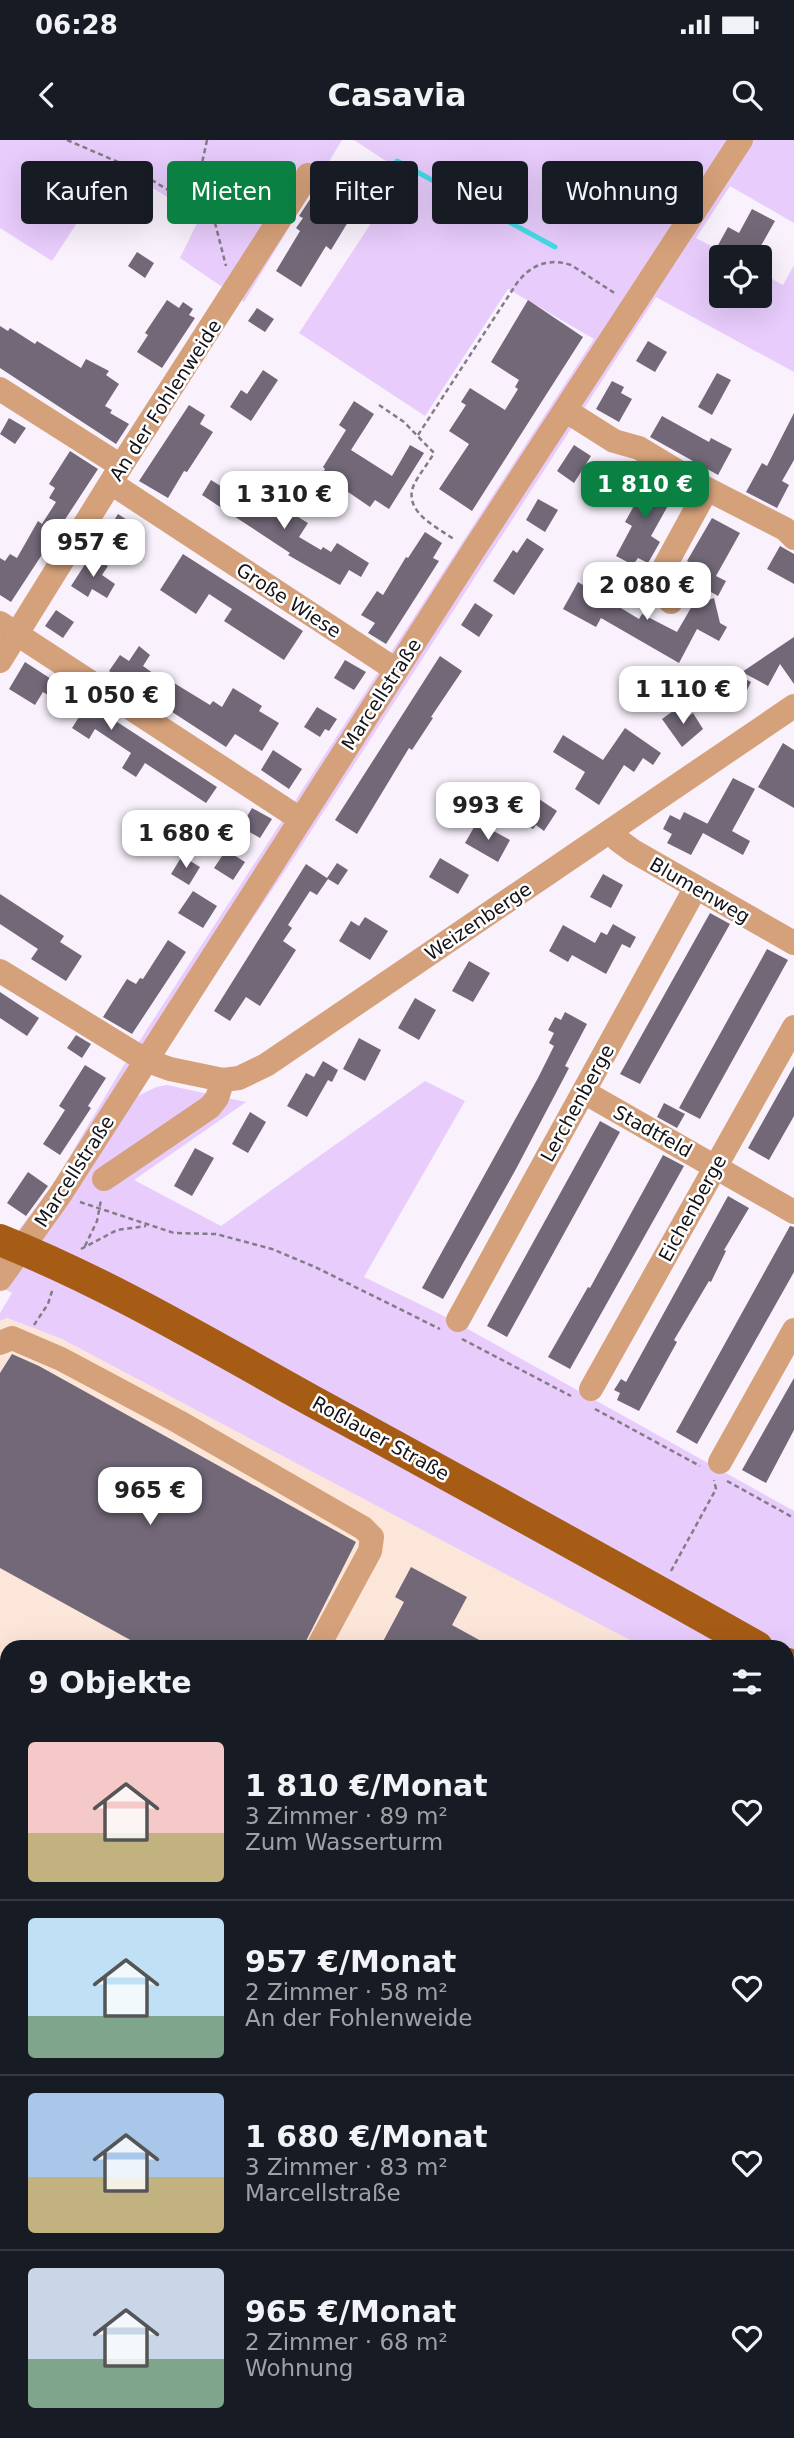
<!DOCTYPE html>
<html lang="de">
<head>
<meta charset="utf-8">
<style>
  body { margin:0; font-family:"DejaVu Sans",sans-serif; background:#20242c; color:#f1f3f6; height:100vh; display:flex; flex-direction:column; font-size:26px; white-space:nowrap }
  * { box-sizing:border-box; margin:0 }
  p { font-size:23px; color:#9ea1a6 }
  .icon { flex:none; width:38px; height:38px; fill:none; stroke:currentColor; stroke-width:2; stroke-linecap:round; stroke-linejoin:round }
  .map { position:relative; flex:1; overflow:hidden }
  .sheet { position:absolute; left:0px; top:1500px; width:794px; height:800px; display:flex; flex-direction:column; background:#171b24; border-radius:21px 21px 0 0; box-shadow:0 7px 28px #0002 }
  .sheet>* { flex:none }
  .top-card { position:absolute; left:21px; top:21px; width:752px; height:63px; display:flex; gap:14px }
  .controls { position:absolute; left:709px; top:105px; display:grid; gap:14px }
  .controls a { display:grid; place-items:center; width:63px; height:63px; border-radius:7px; background:#171b24; box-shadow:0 7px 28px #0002; font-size:35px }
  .price { position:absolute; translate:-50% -60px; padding:0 16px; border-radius:14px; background:#fff; color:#222; font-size:23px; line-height:46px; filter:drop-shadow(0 2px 4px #0008) }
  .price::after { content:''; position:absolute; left:50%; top:42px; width:21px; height:16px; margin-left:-10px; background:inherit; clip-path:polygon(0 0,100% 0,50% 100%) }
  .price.active { background:#0b8043; color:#fff }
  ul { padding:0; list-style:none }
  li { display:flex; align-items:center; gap:21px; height:175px; padding:0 28px }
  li+li { border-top:2px solid #363941 }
  li span { display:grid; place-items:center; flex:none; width:196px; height:140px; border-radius:7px; color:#555 }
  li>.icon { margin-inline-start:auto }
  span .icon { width:84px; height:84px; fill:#fffc; stroke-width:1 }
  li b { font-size:30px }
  h2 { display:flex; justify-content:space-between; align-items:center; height:84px; padding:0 28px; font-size:30px }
  .pill { padding:0 24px; border-radius:7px; background:#171b24; box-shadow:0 7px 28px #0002; font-size:24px; line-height:63px }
  .pill.active { background:#0b8043; color:#fff }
  .status { display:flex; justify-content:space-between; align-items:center; height:49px; padding:0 35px; background:#171b24; direction:ltr }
  .status svg { height:19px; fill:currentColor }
  header { display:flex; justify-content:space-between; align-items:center; height:91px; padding:0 28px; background:#171b24; font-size:32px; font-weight:700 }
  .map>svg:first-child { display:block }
  .commercial { fill:#fce6d9 }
  .built { fill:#f1e2fb }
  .green { fill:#e8ccfc }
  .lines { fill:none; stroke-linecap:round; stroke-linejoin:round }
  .stream { stroke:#46dae4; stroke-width:5 }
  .building { fill:#726878 }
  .path { stroke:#827d85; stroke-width:2.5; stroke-dasharray:5 3.5; stroke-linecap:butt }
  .minor { stroke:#d5a17a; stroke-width:24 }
  .major { stroke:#a65c15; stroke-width:32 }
  .labels { text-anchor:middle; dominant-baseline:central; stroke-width:5; stroke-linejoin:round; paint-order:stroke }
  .street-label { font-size:19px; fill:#141117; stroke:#fff }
</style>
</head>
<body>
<div class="status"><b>06:28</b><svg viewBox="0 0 49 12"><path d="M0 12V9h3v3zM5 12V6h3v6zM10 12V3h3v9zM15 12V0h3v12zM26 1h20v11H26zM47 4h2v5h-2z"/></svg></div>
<header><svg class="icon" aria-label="back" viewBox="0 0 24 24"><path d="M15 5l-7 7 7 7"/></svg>Casavia<svg class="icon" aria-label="search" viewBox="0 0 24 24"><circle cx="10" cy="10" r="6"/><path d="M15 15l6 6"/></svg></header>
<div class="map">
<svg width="794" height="2298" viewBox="0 0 794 2298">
  <rect width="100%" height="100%" fill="#f9f2fd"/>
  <!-- commercial -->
  <path class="commercial" d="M 6,1178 L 62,1199 L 643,1507 L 7,1507 L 7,1780 L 0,1776 L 0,1181 Z
    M 788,1585 L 794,1588 L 794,2153 L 788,2150 Z"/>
  <!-- built -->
  <path class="built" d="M 291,2292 L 390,2293 L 400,2298 L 288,2298 Z"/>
  <!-- green -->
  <path class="green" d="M 0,0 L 342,0 L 244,162 L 180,118 L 200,77 L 115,25 L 52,121 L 0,88 Z
    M 354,0 L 794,0 L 794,83 L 730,46 L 696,98 L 732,117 L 721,117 L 721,156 L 760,156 L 760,132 L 783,145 L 794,125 L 794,232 L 656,157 L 295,716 L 201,855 L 138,956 L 156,947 L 167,945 L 246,962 L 134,1040 L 221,1086 L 425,941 L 465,961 L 364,1137 L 448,1178 L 794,1371 L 794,1588 L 788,1585 L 788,1507 L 643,1507 L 62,1199 L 7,1178 L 0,1181 L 0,1173 L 12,1153 L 0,1147 L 0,1115 L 54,1043 L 122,928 L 594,199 L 508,149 L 425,276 L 299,193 L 404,33 Z
    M 0,1776 L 7,1780 L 7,1873 L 0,1876 Z
    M 7,1915 L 7,2292 L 278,2293 L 275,2298 L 0,2298 L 0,1917 Z
    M 788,2150 L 794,2153 L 794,2298 L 400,2298 L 390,2293 L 788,2292 Z"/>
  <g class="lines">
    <!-- stream -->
    <path class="stream" d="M 397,21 L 555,107"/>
  </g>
  <!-- building -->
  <path class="building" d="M 316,50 L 335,62 L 330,71 L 348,82 L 331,110 L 326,106 L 301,147 L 276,131 L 300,91 L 296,88 L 303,78 L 299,76 Z
    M 140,53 L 151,60 L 137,84 L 125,77 Z
    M 752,69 L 775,81 L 758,111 L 753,108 L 749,117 L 736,117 L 717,107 L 728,87 L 739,93 Z
    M 137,112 L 154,123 L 145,138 L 128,126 Z
    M 167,160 L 179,168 L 183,162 L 193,169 L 189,175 L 195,178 L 162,228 L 137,212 L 148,195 L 145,193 Z
    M 528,160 L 583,197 L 472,371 L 439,349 L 469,304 L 449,291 L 466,265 L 461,262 L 470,248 L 505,270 L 518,249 L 515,247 L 519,240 L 491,222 Z
    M 257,168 L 274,179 L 265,192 L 248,181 Z
    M 0,186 L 8,191 L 10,188 L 35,204 L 37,201 L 81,228 L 86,219 L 109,231 L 106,235 L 119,244 L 105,266 L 112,270 L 110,273 L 129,284 L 116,304 L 0,228 Z
    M 648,201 L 667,212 L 655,232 L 636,221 Z
    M 263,230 L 278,240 L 251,281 L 230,267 L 241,250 L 247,254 Z
    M 717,233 L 731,240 L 712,275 L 698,267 Z
    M 612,241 L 624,247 L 621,253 L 632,259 L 619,282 L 596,269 Z
    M 354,261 L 374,274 L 351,310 L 392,336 L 410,305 L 424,313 L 389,369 L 375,360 L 370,367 L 322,334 L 325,329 L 323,327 L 346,290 L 339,285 Z
    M 189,265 L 205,275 L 200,284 L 213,292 L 187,332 L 184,331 L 168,358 L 139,341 Z
    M 794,273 L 794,320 L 782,341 L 789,345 L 777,368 L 746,352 L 762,323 L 767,326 Z
    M 662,276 L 709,302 L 711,298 L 732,309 L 718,335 L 650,297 Z
    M 9,278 L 26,288 L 15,304 L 0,294 Z
    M 574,305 L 591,316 L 574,343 L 557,331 Z
    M 70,311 L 98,329 L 11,462 L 0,455 L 0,418 L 5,421 L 10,414 L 17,418 L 38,381 L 42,384 L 56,362 L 49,358 L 55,348 L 49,344 Z
    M 643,335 L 675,353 L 651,396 L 660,402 L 648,423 L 638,418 L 633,425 L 616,416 L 632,386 L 625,382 L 635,364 L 629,361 Z
    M 235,337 L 250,346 L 245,352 L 282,374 L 285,369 L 308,383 L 299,397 L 321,410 L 323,407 L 331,412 L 337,403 L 369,423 L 361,437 L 349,430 L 340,445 L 288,415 L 290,413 L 202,355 L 211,340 L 227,350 Z
    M 538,359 L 558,370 L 545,392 L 526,380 Z
    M 118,374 L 135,385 L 125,400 L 108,390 Z
    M 712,378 L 740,393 L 716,436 L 726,441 L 718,456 L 704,448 L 711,434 L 687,421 Z
    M 425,392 L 442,403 L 433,418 L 439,421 L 386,504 L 368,493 L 375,483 L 361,475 L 377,451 L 383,455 L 406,417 L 408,418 Z
    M 527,398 L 544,409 L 514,455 L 493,441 L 513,410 L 517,413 Z
    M 780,406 L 794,414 L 794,444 L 767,429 Z
    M 183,414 L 303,491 L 284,520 L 224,481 L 232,469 L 209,454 L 196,474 L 160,450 Z
    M 91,415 L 108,426 L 102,435 L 115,444 L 107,458 L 92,449 L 88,457 L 71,446 Z
    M 578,442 L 639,479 L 642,474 L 677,492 L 692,466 L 714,458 L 720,483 L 727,487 L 719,501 L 697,489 L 679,523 L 601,478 L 596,487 L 563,469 Z
    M 475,463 L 493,475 L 479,497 L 461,485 Z
    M 56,470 L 74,482 L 63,498 L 45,486 Z
    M 794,497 L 794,544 L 780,524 L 768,546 L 742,532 Z
    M 139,506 L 150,515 L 143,526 L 172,547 L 174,543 L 210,565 L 213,561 L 222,567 L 233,548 L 262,566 L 259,571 L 279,583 L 262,611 L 235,594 L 226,607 L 109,531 L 120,515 L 129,521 Z
    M 440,516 L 462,531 L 431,577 L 433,578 L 412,610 L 409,608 L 357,694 L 335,680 Z
    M 345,520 L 366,532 L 354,550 L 334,538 Z
    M 25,522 L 217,647 L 206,663 L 145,623 L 136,637 L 122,628 L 131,613 L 95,589 L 89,599 L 72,588 L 79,577 L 73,574 L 74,571 L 43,552 L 35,565 L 9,549 Z
    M 730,531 L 751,542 L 739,566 L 717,554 Z
    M 680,566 L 688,577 L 693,573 L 703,589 L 682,607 L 662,579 Z
    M 317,567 L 337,579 L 329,591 L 325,589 L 320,597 L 304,587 Z
    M 625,588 L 661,613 L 653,625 L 643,618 L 634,632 L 624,625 L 599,665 L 575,649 L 585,632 L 553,612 L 563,595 L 603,620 Z
    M 783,603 L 794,610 L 794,668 L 758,647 Z
    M 273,610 L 302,629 L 289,649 L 261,630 Z
    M 733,638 L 755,649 L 732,691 L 750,701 L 743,715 L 703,693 L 691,715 L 667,703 L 672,694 L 663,689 L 670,675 L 680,680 L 684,672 L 708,684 L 705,688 Z
    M 527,651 L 557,671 L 544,691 L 536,685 L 533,689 L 520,680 L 522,676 L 514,671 Z
    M 252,668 L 272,679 L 260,698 L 241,687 Z
    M 477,682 L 510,700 L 498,722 L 465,703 Z
    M 226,710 L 245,722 L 233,740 L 214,728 Z
    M 182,716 L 200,727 L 189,745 L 171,734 Z
    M 440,718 L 469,735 L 458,754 L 429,737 Z
    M 337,723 L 348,730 L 338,745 L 328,739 L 317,755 L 310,751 L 288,785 L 292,788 L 283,801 L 296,810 L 260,866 L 246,857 L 230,881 L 214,871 L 306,724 L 327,738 Z
    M 603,734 L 623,745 L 611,768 L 590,757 Z
    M 193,751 L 217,766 L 203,788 L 178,773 Z
    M 0,754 L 64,796 L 60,802 L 82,816 L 66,841 L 31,819 L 38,809 L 0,784 Z
    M 710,773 L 730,784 L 640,944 L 620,934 Z
    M 365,777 L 388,791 L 370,820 L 339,801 L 351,781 L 359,786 Z
    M 613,784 L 636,797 L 630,808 L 622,804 L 606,834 L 572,815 L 568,822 L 549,811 L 563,785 L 595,803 L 601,792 L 607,795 Z
    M 168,800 L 186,812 L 132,894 L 103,877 L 127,839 L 136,844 L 140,838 L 143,839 Z
    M 767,809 L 788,820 L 700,979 L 679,968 Z
    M 469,821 L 490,833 L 473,862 L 452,851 Z
    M 0,852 L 39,878 L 27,896 L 0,878 Z
    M 415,858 L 436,870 L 419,900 L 398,888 Z
    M 565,872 L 587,884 L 565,926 L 569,928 L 516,1029 L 443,1159 L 422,1148 L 538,938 L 554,906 L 549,903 L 554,893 L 548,890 L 555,877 L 561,880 Z
    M 76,895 L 91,904 L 82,918 L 67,908 Z
    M 359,898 L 381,910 L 365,941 L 343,929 Z
    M 323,921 L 338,930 L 332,942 L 328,940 L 307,977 L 287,966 L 306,933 L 314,937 Z
    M 85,925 L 106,938 L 88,966 L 91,968 L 60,1015 L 43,1004 L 65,970 L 59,966 Z
    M 794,926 L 794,976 L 769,1020 L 748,1008 Z
    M 664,963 L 685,974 L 677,988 L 657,977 Z
    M 250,972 L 266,982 L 248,1013 L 232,1004 Z
    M 600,981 L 620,992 L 507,1197 L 487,1186 Z
    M 195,1008 L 214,1018 L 192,1056 L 174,1046 Z
    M 663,1015 L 684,1026 L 570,1229 L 548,1217 L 588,1147 L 590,1148 Z
    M 28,1032 L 48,1046 L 26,1076 L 7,1063 Z
    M 728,1056 L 749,1068 L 724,1110 L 726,1111 L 711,1142 L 709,1141 L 674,1200 L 677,1202 L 639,1271 L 617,1260 L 620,1253 L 614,1250 L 621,1239 L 626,1242 Z
    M 790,1086 L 794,1087 L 794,1132 L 697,1304 L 676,1292 Z
    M 12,1214 L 39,1226 L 356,1402 L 303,1507 L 143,1507 L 0,1428 L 0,1233 Z
    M 794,1238 L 794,1290 L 766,1343 L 742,1330 Z
    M 411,1427 L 467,1457 L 452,1485 L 492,1507 L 380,1507 L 404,1462 L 395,1457 Z"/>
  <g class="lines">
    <!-- path -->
    <path class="path" d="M 67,0 L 132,28 L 214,78
      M 207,0 L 201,28 L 226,126
      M 379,265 L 404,282 L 434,313 C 428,324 418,335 413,347 C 404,373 439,388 455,400
      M 418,295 L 515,146 C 528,126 548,117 571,125 L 616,154
      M 80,1062 L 174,1093 L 216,1094 L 272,1109 L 315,1127 L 440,1189
      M 85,1106 L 97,1081 L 101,1060
      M 81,1109 L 117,1090 L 146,1086
      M 34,1185 L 48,1164 L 53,1148
      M 462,1199 L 571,1256
      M 595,1269 L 700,1326
      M 727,1341 L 794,1378
      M 671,1431 L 716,1349 L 714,1340
      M 0,1807 L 7,1812"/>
    <!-- minor -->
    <path class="minor" d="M 0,249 L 121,326
      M 565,270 L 614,301 L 639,308 L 707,349 L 785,389 L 794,398
      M 111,343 L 396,530
      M 671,462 L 654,446 L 707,349
      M 0,483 L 300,679
      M 0,521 L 121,326 L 308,35
      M 612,690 L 618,700 L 633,711 L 794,803
      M 0,831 L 145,920 L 170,929 L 223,940 L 239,938 L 266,925 L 794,566
      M 584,952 L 794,1072
      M 104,1039 L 210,967 L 217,958 L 223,940
      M 0,1139 L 60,1055 L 473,411 L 741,0
      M 458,1180 L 696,747
      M 0,1203 L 12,1198 L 61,1219 L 179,1282 L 363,1388 L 372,1397 L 370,1411 L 318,1507
      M 591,1249 L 794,887
      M 720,1322 L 794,1190
      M 0,1650 L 7,1654
      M 0,1896 L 7,1894
      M 788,1904 L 794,1907
      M 0,1969 L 7,1973
      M 0,2094 L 7,2098
      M 120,2292 L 130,2298
      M 356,2292 L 367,2298
      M 411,2292 L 420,2298
      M 282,2298 L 285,2292
      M 313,2298 L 317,2292
      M 541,2298 L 545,2292"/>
    <!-- major -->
    <path class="major" d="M 0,1100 C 110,1144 213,1206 316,1263 C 464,1344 611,1424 757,1507
      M 788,1524 L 794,1527"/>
  </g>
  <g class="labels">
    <!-- street labels -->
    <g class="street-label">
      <text transform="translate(165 260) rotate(-57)">An der Fohlenweide</text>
      <text transform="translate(289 460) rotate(33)">Große Wiese</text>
      <text transform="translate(381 554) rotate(-57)">Marcellstraße</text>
      <text transform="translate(700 750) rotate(30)">Blumenweg</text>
      <text transform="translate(478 781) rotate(-34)">Weizenberge</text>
      <text transform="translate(577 963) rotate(-61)">Lerchenberge</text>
      <text transform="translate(653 991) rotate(29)">Stadtfeld</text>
      <text transform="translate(74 1031) rotate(-57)">Marcellstraße</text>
      <text transform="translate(692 1068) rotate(-61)">Eichenberge</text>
      <text transform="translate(381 1298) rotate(29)">Roßlauer Straße</text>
    </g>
  </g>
</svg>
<div class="controls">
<a><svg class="icon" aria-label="locate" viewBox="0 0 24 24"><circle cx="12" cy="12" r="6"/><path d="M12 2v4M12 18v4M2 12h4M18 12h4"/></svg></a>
</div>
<b class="price active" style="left:645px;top:381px">1 810 €</b>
<b class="price" style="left:284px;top:391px">1 310 €</b>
<b class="price" style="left:93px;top:439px">957 €</b>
<b class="price" style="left:647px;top:482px">2 080 €</b>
<b class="price" style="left:683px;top:586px">1 110 €</b>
<b class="price" style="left:111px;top:592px">1 050 €</b>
<b class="price" style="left:488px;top:702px">993 €</b>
<b class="price" style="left:186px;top:730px">1 680 €</b>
<b class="price" style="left:150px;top:1387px">965 €</b>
<div class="top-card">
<a class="pill">Kaufen</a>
<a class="pill active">Mieten</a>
<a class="pill">Filter</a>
<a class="pill">Neu</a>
<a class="pill">Wohnung</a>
</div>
<section class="sheet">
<h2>9 Objekte<svg class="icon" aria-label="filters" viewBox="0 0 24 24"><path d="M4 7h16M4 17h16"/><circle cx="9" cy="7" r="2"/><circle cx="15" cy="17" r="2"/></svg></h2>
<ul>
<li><span style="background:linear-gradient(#f6c9c9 65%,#c2b280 0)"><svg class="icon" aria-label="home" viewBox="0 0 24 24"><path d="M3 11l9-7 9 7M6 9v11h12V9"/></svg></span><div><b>1 810 €/Monat</b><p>3 Zimmer · 89 m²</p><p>Zum Wasserturm</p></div><svg class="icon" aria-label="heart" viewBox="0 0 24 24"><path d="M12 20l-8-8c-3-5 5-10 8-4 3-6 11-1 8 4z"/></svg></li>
<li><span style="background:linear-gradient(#bfe0f5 70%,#7fa58c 0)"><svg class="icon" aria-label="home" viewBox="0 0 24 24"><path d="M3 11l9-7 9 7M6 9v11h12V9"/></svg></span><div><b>957 €/Monat</b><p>2 Zimmer · 58 m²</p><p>An der Fohlenweide</p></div><svg class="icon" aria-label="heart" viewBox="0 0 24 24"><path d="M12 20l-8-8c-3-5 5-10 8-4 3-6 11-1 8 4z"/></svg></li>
<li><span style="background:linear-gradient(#a9c7e8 60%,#c2b280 0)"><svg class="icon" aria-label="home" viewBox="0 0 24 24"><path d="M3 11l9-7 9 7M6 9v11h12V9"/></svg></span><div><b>1 680 €/Monat</b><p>3 Zimmer · 83 m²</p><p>Marcellstraße</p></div><svg class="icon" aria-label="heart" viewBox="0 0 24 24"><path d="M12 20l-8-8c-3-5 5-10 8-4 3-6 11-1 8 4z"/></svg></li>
<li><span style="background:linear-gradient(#c9d6e8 65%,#7fa58c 0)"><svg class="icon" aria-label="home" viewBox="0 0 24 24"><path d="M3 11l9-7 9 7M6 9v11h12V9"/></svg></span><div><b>965 €/Monat</b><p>2 Zimmer · 68 m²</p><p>Wohnung</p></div><svg class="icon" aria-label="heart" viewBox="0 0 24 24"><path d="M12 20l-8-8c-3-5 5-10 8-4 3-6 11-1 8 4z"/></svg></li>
</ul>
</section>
</div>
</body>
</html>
